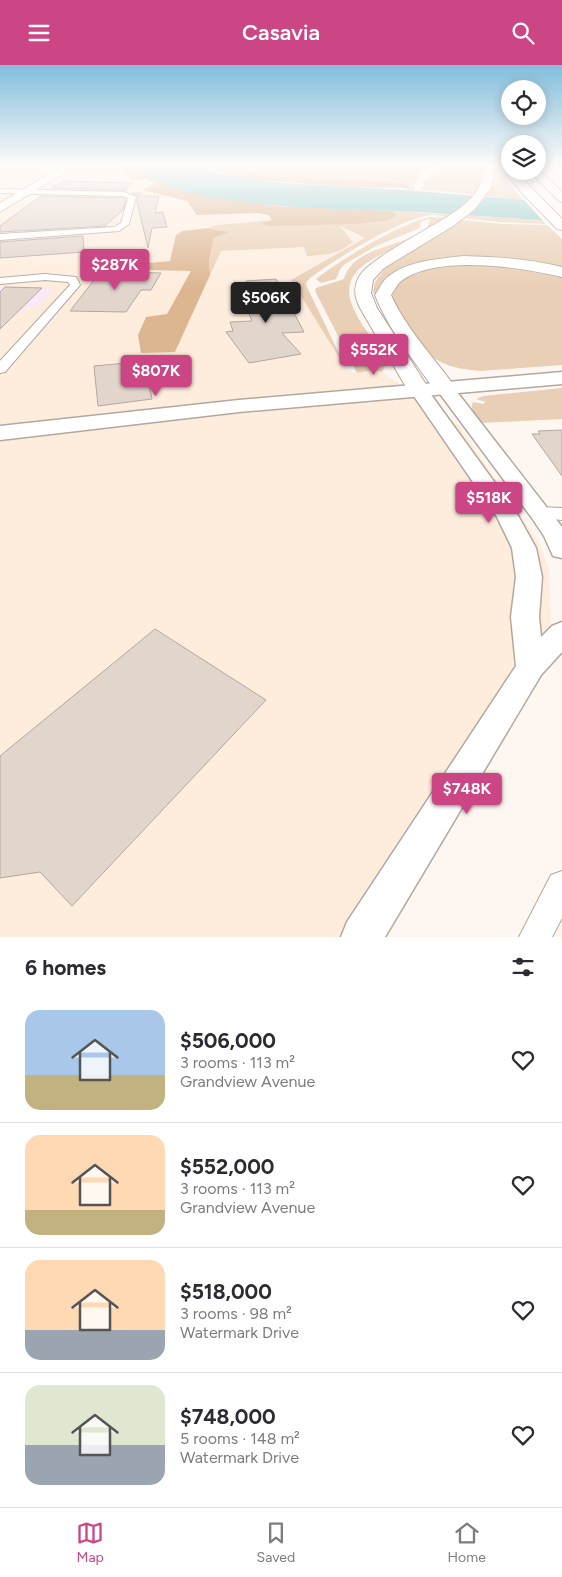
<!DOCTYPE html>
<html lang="en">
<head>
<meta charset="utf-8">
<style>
  body { margin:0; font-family:Figtree,sans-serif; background:#f7f7f7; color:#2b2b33; height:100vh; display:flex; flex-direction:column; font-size:19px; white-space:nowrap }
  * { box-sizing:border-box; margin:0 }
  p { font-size:16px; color:#7c7c81 }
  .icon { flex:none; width:28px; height:28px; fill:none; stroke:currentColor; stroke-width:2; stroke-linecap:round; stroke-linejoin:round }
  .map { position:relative; height:872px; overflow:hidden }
  .details { display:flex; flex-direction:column; background:#fff; flex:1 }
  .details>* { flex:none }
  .tools { position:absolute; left:501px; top:15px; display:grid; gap:10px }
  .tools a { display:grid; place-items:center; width:45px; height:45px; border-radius:50%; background:#fff; box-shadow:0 2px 12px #0003; font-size:25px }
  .price { position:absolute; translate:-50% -42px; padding:0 11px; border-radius:5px; background:#cc4686; color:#fff; font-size:16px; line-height:32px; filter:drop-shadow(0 1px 2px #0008) }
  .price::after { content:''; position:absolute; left:50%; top:30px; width:15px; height:11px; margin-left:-8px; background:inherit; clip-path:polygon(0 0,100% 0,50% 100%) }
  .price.active { background:#222; color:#fff }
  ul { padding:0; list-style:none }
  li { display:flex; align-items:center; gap:15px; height:125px; padding:0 25px }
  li+li { border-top:1px solid #e1e1e2 }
  li span { display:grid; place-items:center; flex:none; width:140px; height:100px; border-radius:15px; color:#555 }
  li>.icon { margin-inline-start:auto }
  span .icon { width:60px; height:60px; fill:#fffc; stroke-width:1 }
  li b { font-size:21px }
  h2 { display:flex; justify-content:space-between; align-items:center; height:60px; padding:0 25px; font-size:21px }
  header { display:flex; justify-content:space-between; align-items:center; height:65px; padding:0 25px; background:#cc4686; color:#fff; font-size:22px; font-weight:600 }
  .tabs { display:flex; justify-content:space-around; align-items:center; height:70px; border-top:1px solid #e1e1e2; background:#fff; font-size:14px; color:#7c7c81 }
  .tabs a { display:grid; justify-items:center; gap:2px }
  .tabs .active { color:#cc4686 }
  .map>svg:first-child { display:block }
  .built { fill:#feeddd }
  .education { fill:#fbe8f9 }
  .green { fill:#e9cfb5 }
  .forest { fill:#dcb691 }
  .water { fill:#8acbcb }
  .pier { fill:#fef7f1 }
  .building { fill:#e2d5cc; stroke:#b4a79f }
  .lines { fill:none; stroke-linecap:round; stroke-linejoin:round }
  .minor-casing { stroke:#b3a89e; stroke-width:2 }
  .tertiary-casing { stroke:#b3a89e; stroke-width:3 }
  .secondary-casing { stroke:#b3a89e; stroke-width:3 }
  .primary-casing { stroke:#b3a89e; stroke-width:2 }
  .motorway-casing { stroke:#b3a89e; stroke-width:2 }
  .minor { fill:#fff; fill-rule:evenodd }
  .tertiary { fill:#fff; fill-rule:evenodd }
  .secondary { fill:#fff; fill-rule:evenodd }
  .primary { fill:#fff; fill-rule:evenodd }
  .motorway { fill:#fff; fill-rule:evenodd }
</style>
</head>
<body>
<header><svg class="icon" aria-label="menu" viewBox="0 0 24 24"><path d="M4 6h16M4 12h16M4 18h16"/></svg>Casavia<svg class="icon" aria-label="search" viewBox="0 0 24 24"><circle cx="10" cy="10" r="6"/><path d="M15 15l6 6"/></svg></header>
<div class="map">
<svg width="562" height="872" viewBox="0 0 562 872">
  <rect width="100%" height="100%" fill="#fef7f1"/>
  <!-- built -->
  <path class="built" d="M 0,101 L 115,101 L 124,104 L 131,115 L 145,114 L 156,120 L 143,125 L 187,136 L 197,150 L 257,148 L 269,150 L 272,155 L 231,158 L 182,166 L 176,170 L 171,196 L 104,202 L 191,206 L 167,249 L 175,287 L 229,167 L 338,161 L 366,174 L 292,215 L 347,305 L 357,308 L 375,305 L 382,307 L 458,359 L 539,478 L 549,505 L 551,562 L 364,872 L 0,872 Z"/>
  <!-- education -->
  <path class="education" d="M 0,222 L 54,224 L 37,243 L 26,242 L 21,248 L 0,248 Z"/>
  <!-- green -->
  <path class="green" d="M 226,101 L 432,101 C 423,109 414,113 414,126 L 403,125 L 408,123 L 257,109 Z
    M 438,101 L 486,101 L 479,125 L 491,126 L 496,107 L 499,107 L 523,135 L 431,125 L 422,126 L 424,117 Z
    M 392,146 L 542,155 L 546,159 L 500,157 L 433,150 C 404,151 334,195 310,213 L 306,218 L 307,222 L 347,305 L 291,215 L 365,173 L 340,161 L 353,177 C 339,189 325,190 307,191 L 304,182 L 221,186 L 210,210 L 209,195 L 214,173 L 224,169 L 222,165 L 208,163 L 216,160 L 272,155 L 261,159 L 270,161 L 375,157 L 385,156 L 395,149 Z
    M 429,152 L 448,153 C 434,162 420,171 405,178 C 381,191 340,202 351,237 C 358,259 377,277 387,297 L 382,307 L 375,305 L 357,308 L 315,226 L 316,223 L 344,214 C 353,181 402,183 425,164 C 428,162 429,158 430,154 L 421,156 L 420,162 L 417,164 L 376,181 L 345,199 L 341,203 L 336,214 L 321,218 L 316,214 C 343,193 396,161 429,152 Z
    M 461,155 L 503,159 L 547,160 L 562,174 L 562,205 L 479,194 L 391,210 L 384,215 L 378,229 L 373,228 L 375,217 L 387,201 Z
    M 495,199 L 562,210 L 562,300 L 481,306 C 467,305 452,303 439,296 C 423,287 396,246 392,228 C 412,195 460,200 495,199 Z
    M 562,323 L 562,354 L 480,358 C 476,351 469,345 473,337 L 483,339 L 486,337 L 476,334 L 483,331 Z"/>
  <!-- forest -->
  <path class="forest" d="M 115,101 L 135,101 L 137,104 L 237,136 L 274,141 L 392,146 L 396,149 L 395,152 L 385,156 L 353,159 L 270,161 L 260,159 L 272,155 L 269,150 L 257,148 L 197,150 L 187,136 L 142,125 L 155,119 L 145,114 L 131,115 L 122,107 L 124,104 Z
    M 195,101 L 226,101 L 257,109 L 284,112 L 400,118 L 408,120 L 408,123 L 350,122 L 248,114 Z
    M 208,163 L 229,167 L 214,173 L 209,195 L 210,210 L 175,287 L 141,288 L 138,270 L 146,252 L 167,249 L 191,206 L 104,204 L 104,202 L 170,196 L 176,170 L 182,166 Z"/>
  <!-- water -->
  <path class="water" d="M 135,101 L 195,101 L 222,109 L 281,118 L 403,125 L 562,138 L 562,157 C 514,153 466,150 418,147 C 358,143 172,147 135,101 Z"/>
  <!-- pier -->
  <path class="pier" d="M 521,132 L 562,135 L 562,159 L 545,158 Z"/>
  <!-- building -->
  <path class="building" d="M 63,116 L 133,118 L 125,125 L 52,123 Z
    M 132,128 L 142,128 L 139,131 L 159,131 L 155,148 L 163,147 L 167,162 L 152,163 L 148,183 L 137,137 L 138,131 Z
    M 41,131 L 123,133 L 126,134 L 123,145 L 105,161 L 0,167 L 0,161 Z
    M 83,171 L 84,187 L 0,193 L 0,177 Z
    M 101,206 L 161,208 L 151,225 L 141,225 L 126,247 L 70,246 Z
    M 276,214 L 304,267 L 282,268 L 301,289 L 249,298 L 226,267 L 233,266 L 230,257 L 252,256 L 242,232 L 244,232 L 242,227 L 250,227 L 246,216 Z
    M 5,222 L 42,223 L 0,264 L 0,227 Z
    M 138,297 L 140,306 L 146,305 L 152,334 L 98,341 L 94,301 Z
    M 562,365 L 562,411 L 532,369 L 540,369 L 538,366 Z
    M 155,564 L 266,635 L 72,841 L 40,807 L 0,813 L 0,691 Z"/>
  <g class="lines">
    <defs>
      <path id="minor" d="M 0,124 L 124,127 L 136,132 L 129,159 L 119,166 L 0,175 L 0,169 L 114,162 L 121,158 L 128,133 L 123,131 L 0,128 Z
        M 45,209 L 76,212 L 80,220 L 5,307 L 0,308 L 0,296 L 70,220 L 68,217 L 45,215 L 0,219 L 0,213 Z
        M 540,442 L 562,443 L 562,455 L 534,452 L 531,448 L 534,444 Z
        M 562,806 L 562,853 L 552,872 L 519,872 L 551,810 Z"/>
      <path id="tertiary" d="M 444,317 L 450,318 L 562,462 L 562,493 L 553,491 L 544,471 L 532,453 L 435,322 L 438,318 Z
        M 418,319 L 424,320 L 516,447 L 536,483 L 542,512 L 539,552 L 541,572 L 552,561 L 562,557 L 562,587 L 541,610 L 385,872 L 341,872 L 347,857 L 516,601 L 511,552 L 516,512 L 512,483 L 497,452 L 409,324 L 412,320 Z"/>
      <path id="secondary" d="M 562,307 L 562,319 L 239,347 L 0,375 L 0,361 L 239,335 Z"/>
      <path id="primary" d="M 63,101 L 75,101 L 0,147 L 0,138 Z"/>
      <path id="motorway" d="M 486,101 L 496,101 L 491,123 L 474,145 L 453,161 L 384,203 L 373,215 L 371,228 L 377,243 L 429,324 L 426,329 L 418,331 L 410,329 L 360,243 C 355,233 353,224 358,214 C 366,193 442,159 464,140 C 477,130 482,117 486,101 Z
        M 500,101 L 510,101 L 510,106 L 515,106 L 562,154 L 562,165 L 557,164 L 523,129 Z
        M 538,104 L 562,127 L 562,137 L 558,135 L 529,106 L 538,106 Z
        M 464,191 C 498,192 530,194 562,202 L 562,212 C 521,202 435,189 400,217 C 397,220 394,226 391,230 C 407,265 433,291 455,322 L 452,327 L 444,328 L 436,327 C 414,295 389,266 375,230 C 379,224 383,215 389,211 C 409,195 440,194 464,191 Z"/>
    </defs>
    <!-- minor casing -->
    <use href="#minor" class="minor-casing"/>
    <!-- tertiary casing -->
    <use href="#tertiary" class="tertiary-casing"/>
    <!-- secondary casing -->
    <use href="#secondary" class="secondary-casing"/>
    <!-- primary casing -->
    <use href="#primary" class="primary-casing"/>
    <!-- motorway casing -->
    <use href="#motorway" class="motorway-casing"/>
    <!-- minor -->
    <use href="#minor" class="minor"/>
    <!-- tertiary -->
    <use href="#tertiary" class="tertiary"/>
    <!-- secondary -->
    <use href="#secondary" class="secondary"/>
    <!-- primary -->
    <use href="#primary" class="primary"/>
    <!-- motorway -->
    <use href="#motorway" class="motorway"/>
  </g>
  <!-- sky -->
  <linearGradient id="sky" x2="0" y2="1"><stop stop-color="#82bddc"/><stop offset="0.45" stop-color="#fffbf9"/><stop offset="1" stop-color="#fffbf9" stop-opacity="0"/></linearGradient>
  <rect width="562" height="223" fill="url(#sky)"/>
</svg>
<div class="tools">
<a><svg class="icon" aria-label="locate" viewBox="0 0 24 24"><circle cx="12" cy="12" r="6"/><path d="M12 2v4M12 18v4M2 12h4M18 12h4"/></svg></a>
<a><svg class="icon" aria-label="layers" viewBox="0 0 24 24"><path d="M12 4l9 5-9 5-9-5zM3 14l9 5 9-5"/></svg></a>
</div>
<b class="price" style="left:115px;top:226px">$287K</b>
<b class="price active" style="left:266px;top:259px">$506K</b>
<b class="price" style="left:374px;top:311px">$552K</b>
<b class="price" style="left:156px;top:332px">$807K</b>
<b class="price" style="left:489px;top:459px">$518K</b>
<b class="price" style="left:467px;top:750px">$748K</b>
</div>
<section class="details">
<h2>6 homes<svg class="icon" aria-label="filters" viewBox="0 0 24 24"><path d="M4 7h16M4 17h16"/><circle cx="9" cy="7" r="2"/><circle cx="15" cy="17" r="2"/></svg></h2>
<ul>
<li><span style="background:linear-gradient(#a9c7e8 65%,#c2b280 0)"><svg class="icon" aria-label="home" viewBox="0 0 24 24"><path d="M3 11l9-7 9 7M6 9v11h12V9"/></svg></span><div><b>$506,000</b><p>3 rooms · 113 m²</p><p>Grandview Avenue</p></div><svg class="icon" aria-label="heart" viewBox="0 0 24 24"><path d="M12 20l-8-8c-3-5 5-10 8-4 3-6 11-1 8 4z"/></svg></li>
<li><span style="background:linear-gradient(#ffd9b3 75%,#c2b280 0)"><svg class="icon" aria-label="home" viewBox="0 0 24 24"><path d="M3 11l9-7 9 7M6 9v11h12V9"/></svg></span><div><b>$552,000</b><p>3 rooms · 113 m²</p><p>Grandview Avenue</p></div><svg class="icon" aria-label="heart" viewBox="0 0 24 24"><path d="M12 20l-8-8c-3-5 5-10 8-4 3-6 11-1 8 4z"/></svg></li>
<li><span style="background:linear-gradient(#ffd9b3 70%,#9aa5b1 0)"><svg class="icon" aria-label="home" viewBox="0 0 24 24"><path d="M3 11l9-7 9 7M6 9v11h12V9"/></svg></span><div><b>$518,000</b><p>3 rooms · 98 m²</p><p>Watermark Drive</p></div><svg class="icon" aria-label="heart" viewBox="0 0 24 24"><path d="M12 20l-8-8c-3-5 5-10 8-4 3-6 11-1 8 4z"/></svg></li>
<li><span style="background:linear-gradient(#dfe7d0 60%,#9aa5b1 0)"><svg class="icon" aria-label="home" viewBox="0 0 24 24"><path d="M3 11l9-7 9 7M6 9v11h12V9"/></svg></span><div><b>$748,000</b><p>5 rooms · 148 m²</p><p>Watermark Drive</p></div><svg class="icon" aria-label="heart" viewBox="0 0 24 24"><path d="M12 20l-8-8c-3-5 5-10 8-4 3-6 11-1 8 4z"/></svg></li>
</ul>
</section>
<nav class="tabs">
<a class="active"><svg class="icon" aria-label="map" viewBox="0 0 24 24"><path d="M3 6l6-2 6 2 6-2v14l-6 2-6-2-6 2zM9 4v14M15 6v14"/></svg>Map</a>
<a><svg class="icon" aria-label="saved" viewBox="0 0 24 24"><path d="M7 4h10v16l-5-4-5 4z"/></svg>Saved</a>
<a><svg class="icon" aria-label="home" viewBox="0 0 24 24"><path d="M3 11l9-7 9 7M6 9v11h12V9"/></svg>Home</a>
</nav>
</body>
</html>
